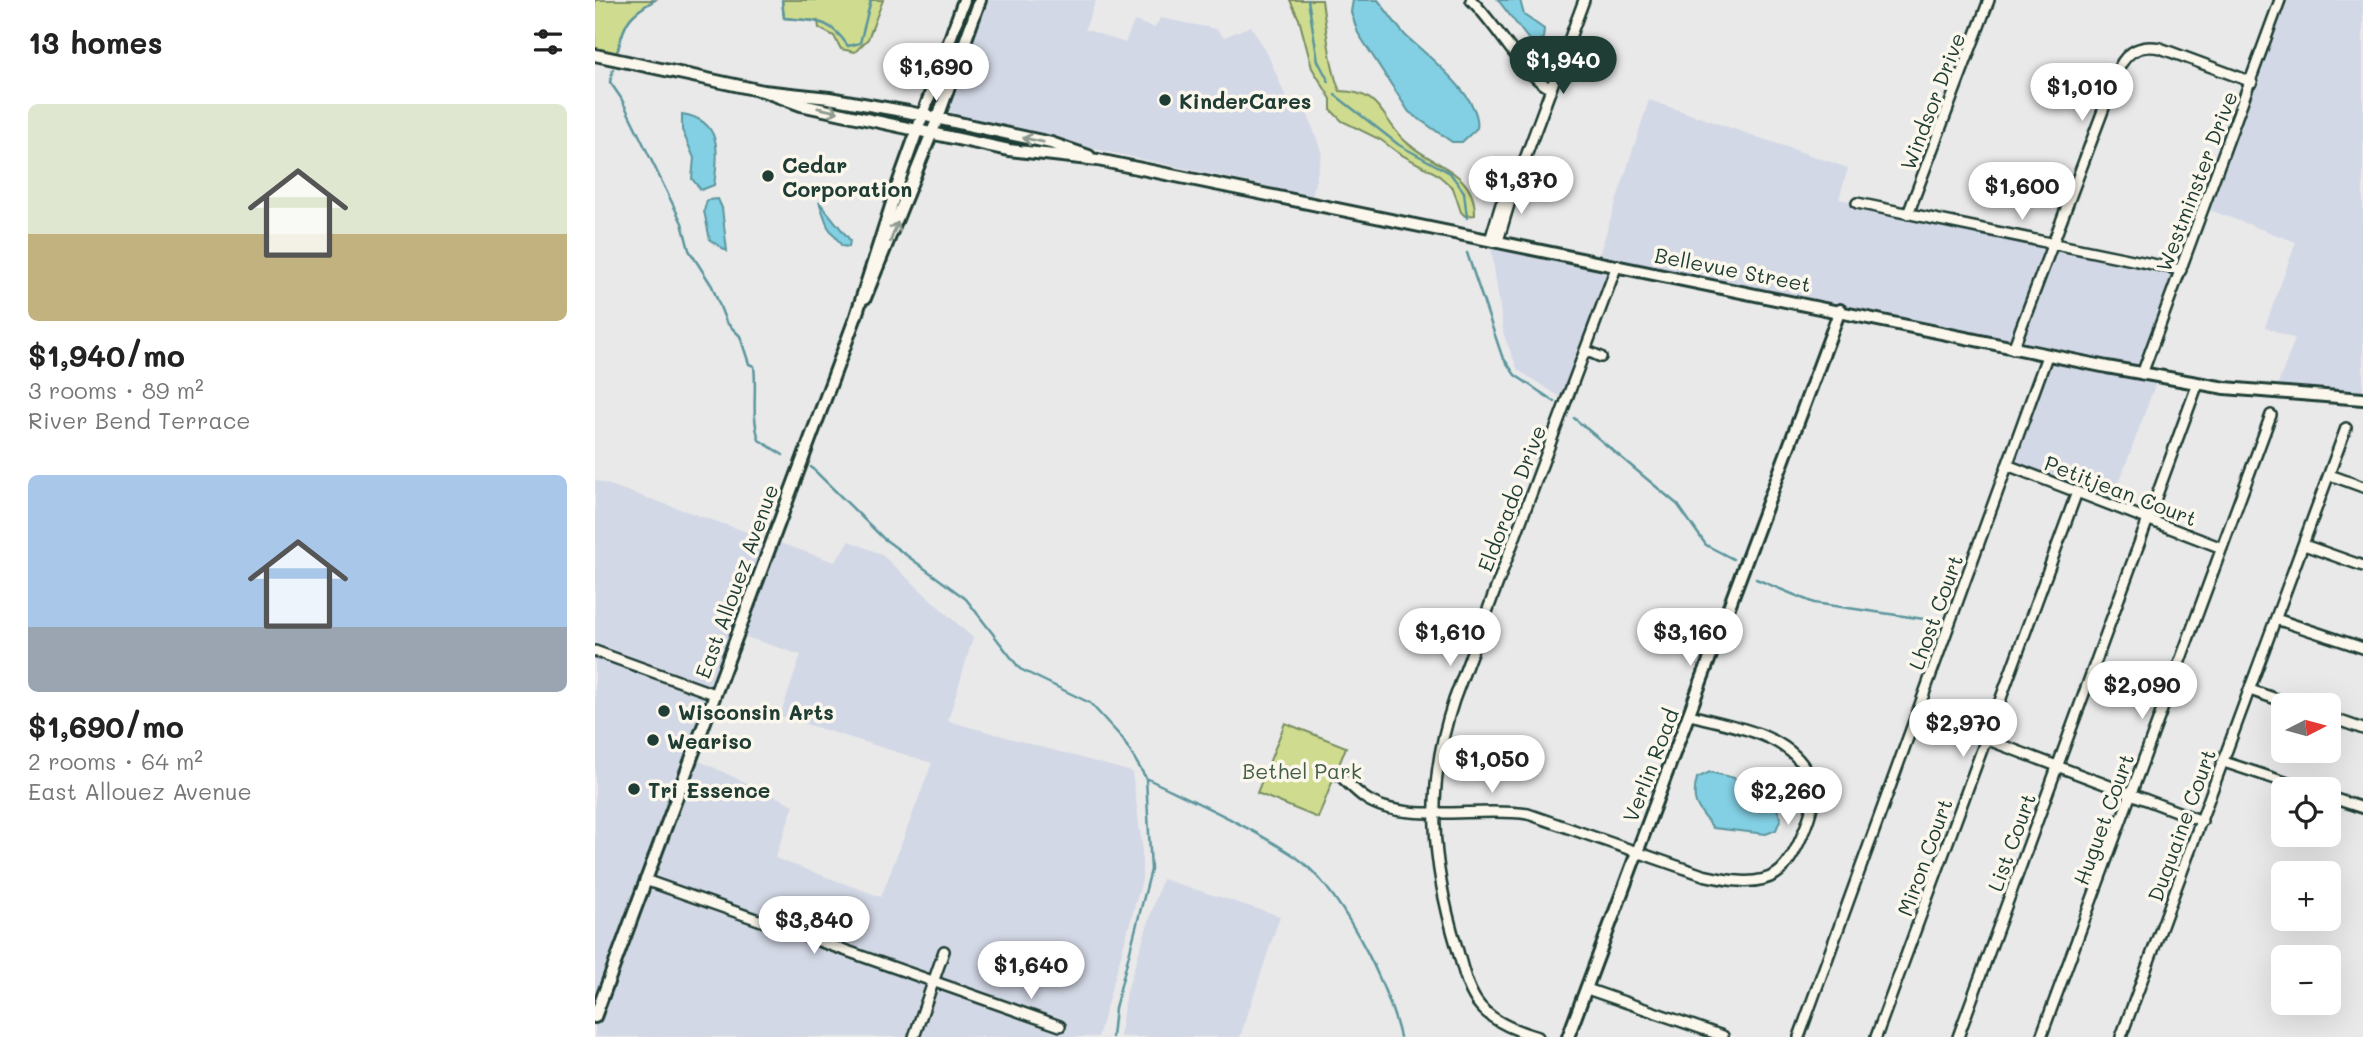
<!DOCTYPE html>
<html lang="en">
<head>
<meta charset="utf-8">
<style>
  body { margin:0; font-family:Mali,sans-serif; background:#f6f6f6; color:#222; height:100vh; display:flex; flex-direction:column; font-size:26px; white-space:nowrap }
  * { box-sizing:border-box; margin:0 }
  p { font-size:23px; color:#767676 }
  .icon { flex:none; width:38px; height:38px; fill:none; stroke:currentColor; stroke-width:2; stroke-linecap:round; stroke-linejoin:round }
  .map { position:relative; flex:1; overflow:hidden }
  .side { display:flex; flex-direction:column; background:#fff; width:595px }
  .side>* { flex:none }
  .needle { width:46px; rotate:84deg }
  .buttons { position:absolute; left:1676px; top:693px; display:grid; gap:14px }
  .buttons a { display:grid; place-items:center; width:70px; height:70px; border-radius:10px; background:#fff; box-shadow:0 7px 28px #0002; font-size:35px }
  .price { position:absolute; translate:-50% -60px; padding:0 16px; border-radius:24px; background:#fff; color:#222; font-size:23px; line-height:46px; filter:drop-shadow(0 2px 4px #0008) }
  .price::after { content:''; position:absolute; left:50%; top:42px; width:21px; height:16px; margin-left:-10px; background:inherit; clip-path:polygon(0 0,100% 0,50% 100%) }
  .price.on { background:#1f3d34; color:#fff }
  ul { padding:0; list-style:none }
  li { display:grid; align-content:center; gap:14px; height:371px; padding:0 28px }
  li span { display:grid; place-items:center; height:217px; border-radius:10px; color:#555 }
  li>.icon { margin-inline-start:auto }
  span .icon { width:126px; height:126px; fill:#fffc; stroke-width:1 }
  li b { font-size:30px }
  h2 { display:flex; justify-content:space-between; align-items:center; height:84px; padding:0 28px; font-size:30px }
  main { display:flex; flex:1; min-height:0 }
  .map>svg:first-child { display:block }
  .built { fill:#d3d8e6; fill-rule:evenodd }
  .green { fill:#cfdc8f; stroke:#778c62; stroke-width:2 }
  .water { fill:#83cfe3; stroke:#5b959d; stroke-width:2 }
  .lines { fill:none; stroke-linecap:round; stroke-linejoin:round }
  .stream { stroke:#5b959d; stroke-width:2.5 }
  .minor-casing { stroke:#1f3d34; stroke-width:14 }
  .tertiary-casing { stroke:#1f3d34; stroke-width:16 }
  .minor { stroke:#fbf7ec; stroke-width:9 }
  .tertiary { stroke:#fbf7ec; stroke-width:10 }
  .oneway { stroke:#8d9a90 }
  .poi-dot { fill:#1f3d34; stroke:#fbf7ec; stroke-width:2.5 }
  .labels { text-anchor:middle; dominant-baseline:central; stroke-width:7; stroke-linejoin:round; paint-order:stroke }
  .poi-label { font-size:21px; font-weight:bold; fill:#1f3d34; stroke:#fbf7ec; text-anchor:start }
  .street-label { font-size:21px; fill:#1f3d34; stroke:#fbf7ec }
  .park-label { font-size:21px; fill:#425d46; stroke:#fbf7ec }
</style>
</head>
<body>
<main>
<section class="side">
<h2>13 homes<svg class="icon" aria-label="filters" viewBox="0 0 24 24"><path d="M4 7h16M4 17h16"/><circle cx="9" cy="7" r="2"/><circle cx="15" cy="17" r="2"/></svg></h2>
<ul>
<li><span style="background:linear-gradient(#dfe7d0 60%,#c2b280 0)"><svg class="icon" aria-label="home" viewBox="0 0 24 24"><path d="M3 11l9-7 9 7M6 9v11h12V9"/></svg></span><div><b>$1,940/mo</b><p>3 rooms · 89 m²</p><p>River Bend Terrace</p></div></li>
<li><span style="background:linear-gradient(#a9c7e8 70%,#9aa5b1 0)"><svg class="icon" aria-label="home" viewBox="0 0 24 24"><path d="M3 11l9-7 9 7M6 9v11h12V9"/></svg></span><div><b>$1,690/mo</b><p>2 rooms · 64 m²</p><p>East Allouez Avenue</p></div></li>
</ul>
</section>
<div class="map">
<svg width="1768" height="1037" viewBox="0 0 1768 1037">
  <rect width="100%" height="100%" fill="#e9e9e9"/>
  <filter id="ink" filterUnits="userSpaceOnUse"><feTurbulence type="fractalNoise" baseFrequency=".0143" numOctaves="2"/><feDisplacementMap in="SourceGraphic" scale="14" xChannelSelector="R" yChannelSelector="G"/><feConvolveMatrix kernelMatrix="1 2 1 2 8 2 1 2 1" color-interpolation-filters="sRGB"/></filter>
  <g filter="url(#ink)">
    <!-- built -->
    <path class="built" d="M 388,0 L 501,0 L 490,29 L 530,43 L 539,21 L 560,28 L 565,18 L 621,29 L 629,37 L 656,26 L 673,55 L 696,109 L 713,115 L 727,153 L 717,196 L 365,120 L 355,112 L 352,101 Z
      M 1685,0 L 1768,0 L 1768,399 L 1680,392 L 1700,339 L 1670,327 L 1701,242 L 1609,208 Z
      M 1054,100 L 1253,168 L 1244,199 L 1586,270 L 1547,374 L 1563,377 L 1516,505 L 1412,465 L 1452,356 L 1022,265 L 971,401 L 923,370 L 909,336 L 895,240 L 1002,261 Z
      M 0,480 L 240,562 L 254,541 L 286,554 L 378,638 L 353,721 L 537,772 L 547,845 L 547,880 L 503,1037 L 0,1037 ZM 142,634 L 206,655 L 185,716 L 337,763 L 286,897 L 180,858 L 199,805 L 96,757 Z
      M 567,879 L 685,916 L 645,1037 L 525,1037 L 530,997 Z"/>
    <!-- green -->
    <path class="green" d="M 0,0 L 60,0 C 32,16 29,24 21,56 L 0,51 Z
      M 187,0 L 288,0 L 273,39 L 260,52 L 246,49 L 239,36 L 224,28 L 223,21 L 189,18 Z
      M 695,0 L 727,0 C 730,21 736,75 745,91 C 784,92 784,112 806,137 C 831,165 881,168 880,215 L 870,216 L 866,212 L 858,188 L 842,174 L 805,154 L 786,140 L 747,121 L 736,110 L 736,99 L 717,68 L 704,19 Z
      M 690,723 L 751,747 L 723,818 L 662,793 Z"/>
    <!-- water -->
    <path class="water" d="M 758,0 L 783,0 C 792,11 800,24 810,35 C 830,54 888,98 882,128 L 867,142 L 857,142 L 814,112 L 763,33 L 756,12 Z
      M 903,0 L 925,0 L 929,15 L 949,29 L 948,39 L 939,42 L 934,40 Z
      M 87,114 C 127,120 124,153 119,185 L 106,190 L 97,179 L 99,158 L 87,130 Z
      M 123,199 L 127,208 L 132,251 L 115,240 L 109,211 L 112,200 Z
      M 224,202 L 255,240 L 254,247 L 247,246 L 233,227 Z
      M 1115,772 L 1139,778 L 1151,791 L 1181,807 L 1186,818 L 1181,830 L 1171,834 L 1118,828 C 1104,808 1095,805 1102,778 Z"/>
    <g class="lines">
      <!-- stream -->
      <path class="stream" d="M 187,0 L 189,18 C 221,21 234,18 253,46 L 265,43 L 276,0
        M 713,0 L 723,61 L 734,82
        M 23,50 C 30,20 35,14 60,0
        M 18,69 L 15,82 L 26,98 L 87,223 L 94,250 L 117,286 L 131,322 L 145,336 L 154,364 L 159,366 C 162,393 156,414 164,440 L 188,455
        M 740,95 L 804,145 L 855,173 L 869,192 L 872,218
        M 872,253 L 907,356 L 920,375 L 960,402
        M 979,418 L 1083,505 L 1111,545 L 1138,559
        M 216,467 L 288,538 L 371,599 L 425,669 L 495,703 L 527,738 L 551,778 L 556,870 L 520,1008 L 517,1037
        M 1161,579 L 1219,603 L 1329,619
        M 551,778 C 600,802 652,825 698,855 C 744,885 793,984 805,1037"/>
      <defs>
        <path id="minor" d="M 876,0 C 900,22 929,76 955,88
          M 1262,203 L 1586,270
          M 1313,214 L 1394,0
          M 895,240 L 906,204 L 921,183 L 989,0
          M 903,241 L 918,191
          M 1418,349 L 1524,68 C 1532,51 1547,44 1565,48 L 1657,82
          M 990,350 L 1006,357
          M 1547,374 L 1685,0
          M 1412,465 L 1627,548
          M 1735,475 L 1768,487
          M 1709,545 L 1768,566
          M 1681,619 L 1768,648
          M 0,651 L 119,694
          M 1655,690 L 1699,705
          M 1322,713 L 1607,821
          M 1734,717 L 1768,729
          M 1629,762 L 1711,789
          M 741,772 C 751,781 760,791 770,798 C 809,825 886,806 933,814 L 1108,875 C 1131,880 1160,887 1181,874 C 1199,863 1218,814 1219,793 C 1219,786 1213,774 1210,768 C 1188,732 1132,725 1095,715
          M 1734,797 L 1768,808
          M 50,880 L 465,1026
          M 992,989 L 1128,1036
          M 319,1037 L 349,951
          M 943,1037 C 923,1031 900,1023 886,1007 C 872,991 868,968 862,948 C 836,862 830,786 859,700 L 1022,265
          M 1204,1037 L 1452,356
          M 1281,1037 L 1482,492
          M 1363,1037 L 1603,383
          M 1446,1037 L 1676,415
          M 1526,1037 L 1751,428"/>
        <path id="tertiary" d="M 0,55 L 168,91 L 234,98 L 313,112 L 456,143 L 494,156
          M 168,91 L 206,105 L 414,150 L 503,160 L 1512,367 L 1630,388 L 1768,399
          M 270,298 L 342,120 L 385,0
          M 0,1017 L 261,316 L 304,181 L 369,0
          M 973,1037 L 1245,310"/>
      </defs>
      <!-- minor casing -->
      <use href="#minor" class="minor-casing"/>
      <!-- tertiary casing -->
      <use href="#tertiary" class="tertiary-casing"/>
      <!-- minor -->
      <use href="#minor" class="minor"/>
      <!-- tertiary -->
      <use href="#tertiary" class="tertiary"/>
    </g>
    <!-- one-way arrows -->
    <defs><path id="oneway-shaft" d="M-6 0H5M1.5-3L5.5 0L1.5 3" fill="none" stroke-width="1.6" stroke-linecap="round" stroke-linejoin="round" transform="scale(1.75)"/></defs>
    <g class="oneway">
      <use href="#oneway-shaft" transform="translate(233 110) rotate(12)"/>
      <use href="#oneway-shaft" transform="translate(438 140) rotate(-168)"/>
      <use href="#oneway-shaft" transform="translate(299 232) rotate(-69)"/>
    </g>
  </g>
  <!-- markers -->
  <g class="poi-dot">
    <circle cx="570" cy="100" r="7"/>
    <circle cx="173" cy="176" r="7"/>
    <circle cx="69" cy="711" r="7"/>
    <circle cx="58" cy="740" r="7"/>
    <circle cx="39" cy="789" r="7"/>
  </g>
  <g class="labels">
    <!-- poi labels -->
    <g class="poi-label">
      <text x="584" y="100">KinderCares</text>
      <text x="187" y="164">Cedar<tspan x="187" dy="24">Corporation</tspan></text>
      <text x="83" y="711">Wisconsin Arts</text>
      <text x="72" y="740">Weariso</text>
      <text x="53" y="789">Tri Essence</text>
    </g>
    <!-- street labels -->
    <g class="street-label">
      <text transform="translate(1337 101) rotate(-69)">Windsor Drive</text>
      <text transform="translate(1601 181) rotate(-69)">Westminster Drive</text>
      <text transform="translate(1138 269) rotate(11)">Bellevue Street</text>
      <text transform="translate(1526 490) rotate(21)">Petitjean Court</text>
      <text transform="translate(916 498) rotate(-69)">Eldorado Drive</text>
      <text transform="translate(141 581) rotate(-70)">East Allouez Avenue</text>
      <text transform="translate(1340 612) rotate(-70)">Lhost Court</text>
      <text transform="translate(1055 765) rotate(-69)">Verlin Road</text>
      <text transform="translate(1508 819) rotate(-70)">Huguet Court</text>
      <text transform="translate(1586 825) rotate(-70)">Duquaine Court</text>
      <text transform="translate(1416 842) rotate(-70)">List Court</text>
      <text transform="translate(1329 857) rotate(-70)">Miron Court</text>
    </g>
    <!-- park labels -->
    <g class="park-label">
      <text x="707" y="770">Bethel Park</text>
    </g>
  </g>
</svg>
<div class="buttons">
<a><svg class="needle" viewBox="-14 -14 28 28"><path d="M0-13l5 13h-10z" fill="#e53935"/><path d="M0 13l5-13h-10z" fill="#767676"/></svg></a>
<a><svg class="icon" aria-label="locate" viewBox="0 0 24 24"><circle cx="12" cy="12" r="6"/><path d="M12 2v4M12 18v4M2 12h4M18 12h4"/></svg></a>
<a>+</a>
<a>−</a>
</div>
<b class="price on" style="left:968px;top:96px">$1,940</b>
<b class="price" style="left:341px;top:103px">$1,690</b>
<b class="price" style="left:1487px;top:123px">$1,010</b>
<b class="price" style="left:926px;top:216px">$1,370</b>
<b class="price" style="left:1427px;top:222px">$1,600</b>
<b class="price" style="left:855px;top:668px">$1,610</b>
<b class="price" style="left:1095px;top:668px">$3,160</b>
<b class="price" style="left:1547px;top:721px">$2,090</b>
<b class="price" style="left:1368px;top:759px">$2,970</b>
<b class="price" style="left:897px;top:795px">$1,050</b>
<b class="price" style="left:1193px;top:827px">$2,260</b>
<b class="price" style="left:219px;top:956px">$3,840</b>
<b class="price" style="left:436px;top:1001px">$1,640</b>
</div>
</main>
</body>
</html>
